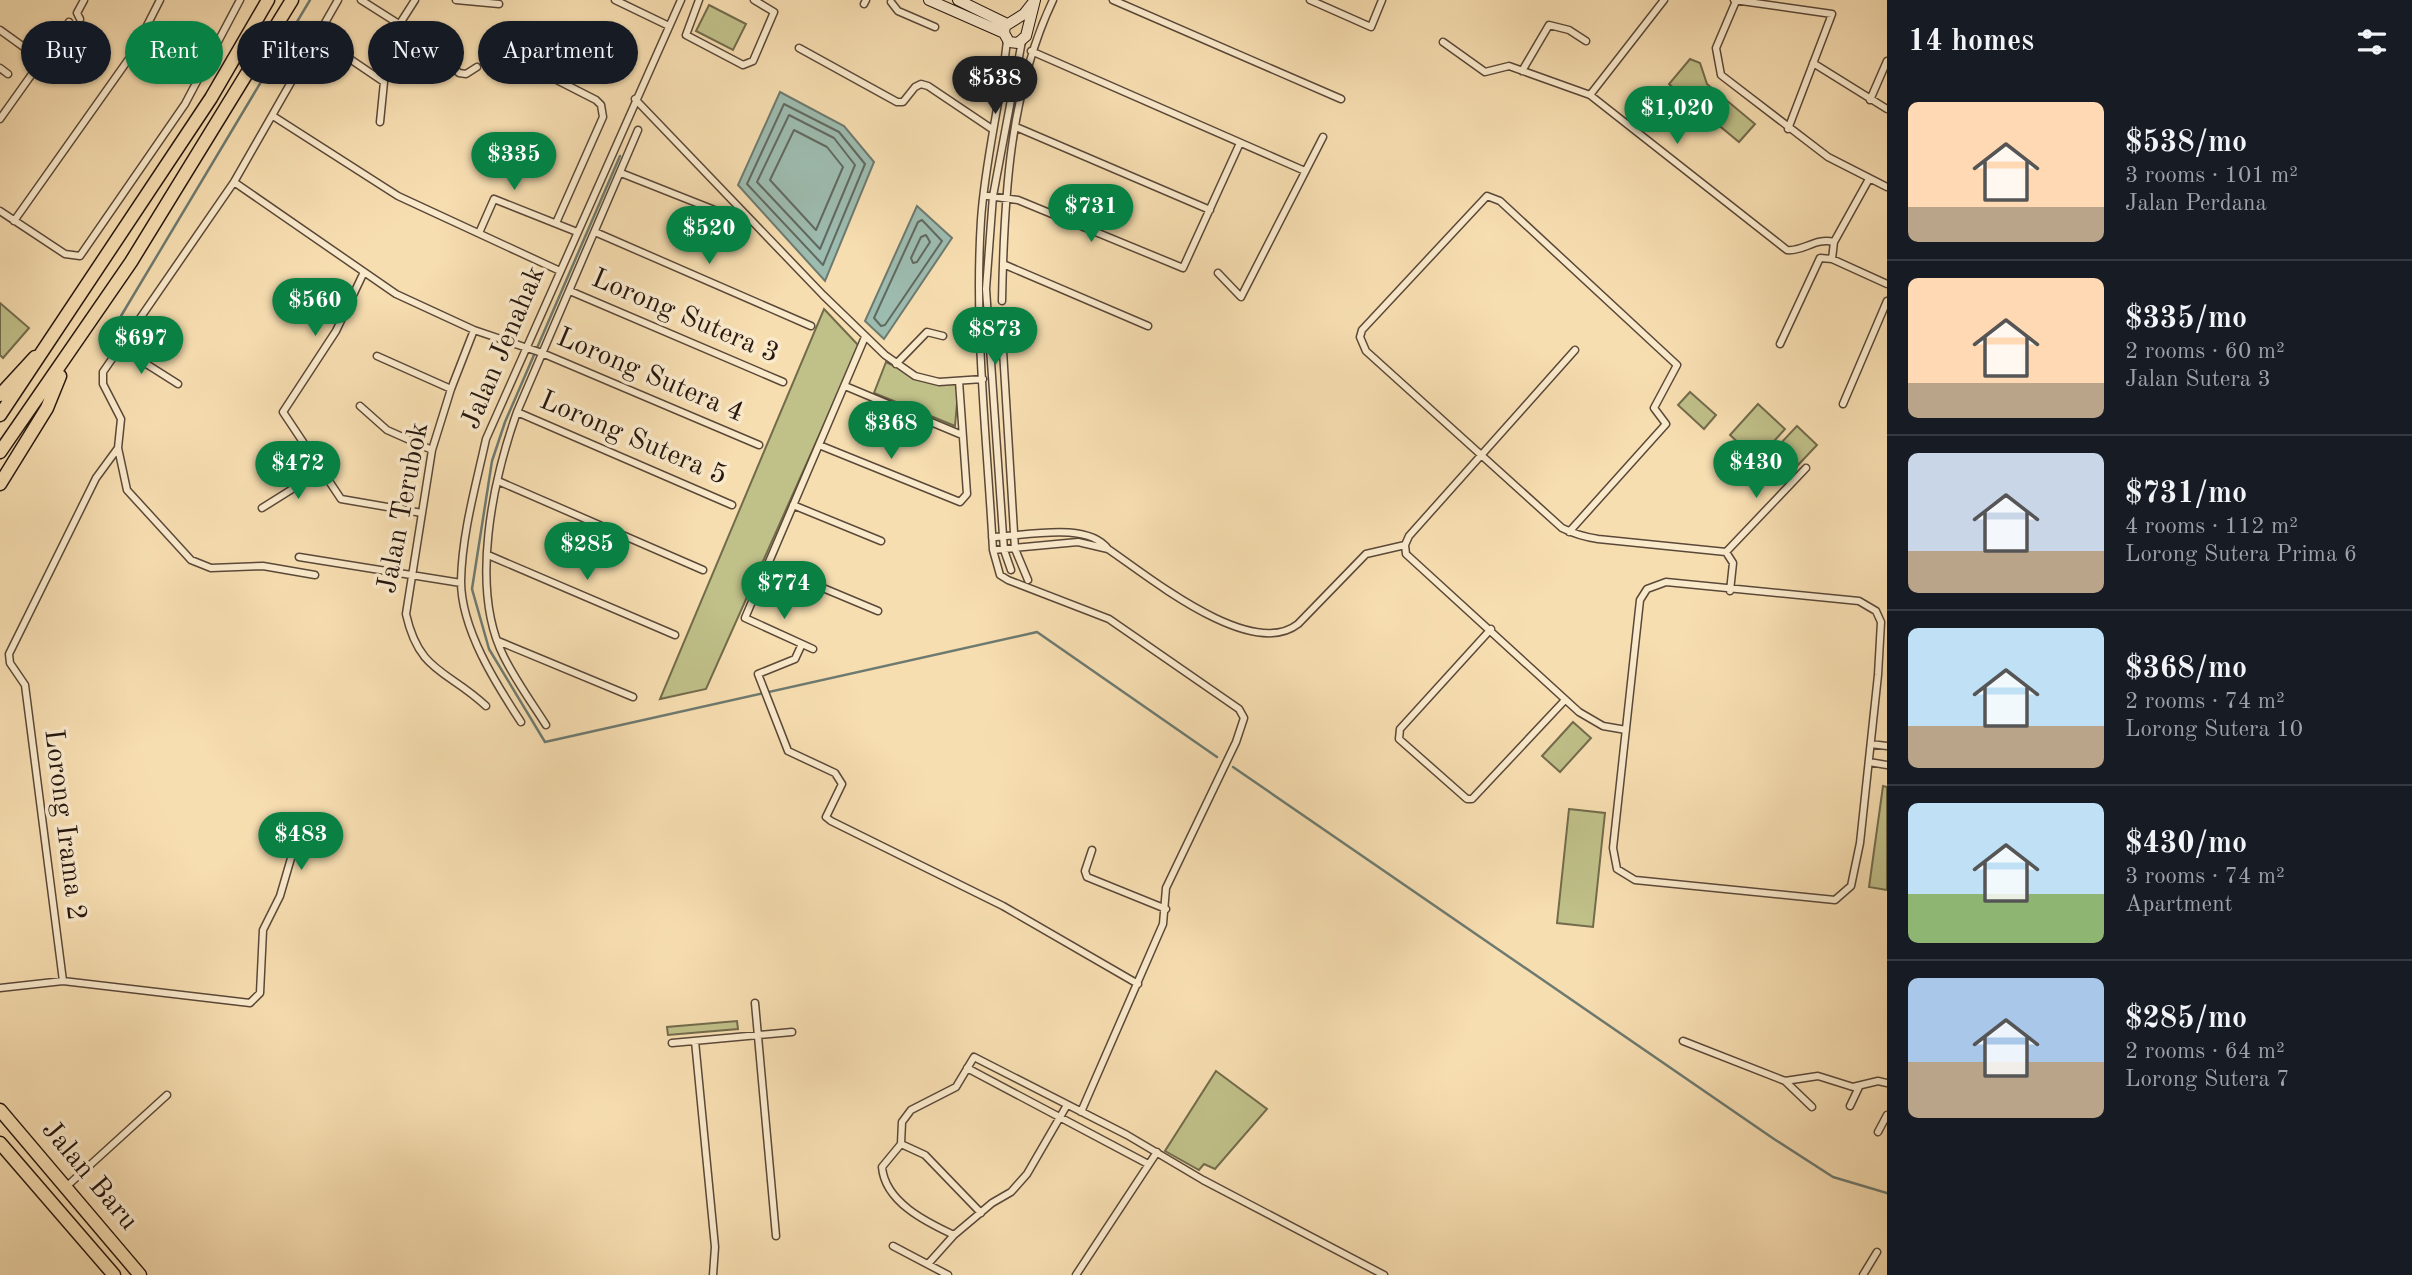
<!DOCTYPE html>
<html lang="en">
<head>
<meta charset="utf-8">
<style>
  body { margin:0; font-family:"Old Standard TT",serif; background:#242831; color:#f1f3f6; height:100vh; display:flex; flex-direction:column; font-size:26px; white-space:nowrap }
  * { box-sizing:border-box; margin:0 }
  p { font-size:23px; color:#9ea1a6 }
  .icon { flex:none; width:38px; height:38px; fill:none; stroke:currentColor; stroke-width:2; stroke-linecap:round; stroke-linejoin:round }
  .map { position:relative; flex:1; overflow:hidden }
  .side { display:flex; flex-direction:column; background:#171b24; width:525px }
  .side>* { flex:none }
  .hud { position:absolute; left:21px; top:21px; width:665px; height:63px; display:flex; gap:14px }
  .price { position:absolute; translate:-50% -60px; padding:0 16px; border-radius:24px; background:#0b8043; color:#fff; font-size:23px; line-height:46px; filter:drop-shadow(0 2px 4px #0008) }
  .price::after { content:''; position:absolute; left:50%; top:42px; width:21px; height:16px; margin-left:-10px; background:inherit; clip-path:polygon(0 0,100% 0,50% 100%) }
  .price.current { background:#222; color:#fff }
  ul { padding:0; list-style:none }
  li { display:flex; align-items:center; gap:21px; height:175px; padding:0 21px }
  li+li { border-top:2px solid #363941 }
  li span { display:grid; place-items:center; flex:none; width:196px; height:140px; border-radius:10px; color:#555 }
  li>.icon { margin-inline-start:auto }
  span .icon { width:84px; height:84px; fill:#fffc; stroke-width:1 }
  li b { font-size:30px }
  h2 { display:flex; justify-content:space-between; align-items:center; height:84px; padding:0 21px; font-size:30px }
  .pill { padding:0 24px; border-radius:32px; background:#171b24; box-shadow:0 2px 5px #0004; font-size:24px; line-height:63px }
  .pill.current { background:#0b8043; color:#fff }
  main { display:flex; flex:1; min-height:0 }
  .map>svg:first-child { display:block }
  .green { fill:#c0c089; stroke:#726b4c; stroke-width:2 }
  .water { fill:#9dbcb0; stroke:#6d7a70; stroke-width:2 }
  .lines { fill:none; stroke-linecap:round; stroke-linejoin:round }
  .shore { stroke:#616960; stroke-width:2 }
  .stream { stroke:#6d7a70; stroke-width:2.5 }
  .street-casing { stroke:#5a4838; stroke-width:9 }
  .secondary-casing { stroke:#25160f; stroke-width:12 }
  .highway-casing { stroke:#25160f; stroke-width:15 }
  .street { stroke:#faeacc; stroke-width:6 }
  .secondary { stroke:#faeacc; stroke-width:10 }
  .highway { stroke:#f7deb1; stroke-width:12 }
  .labels { text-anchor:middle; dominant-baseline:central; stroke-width:7; stroke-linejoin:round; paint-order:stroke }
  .street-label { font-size:28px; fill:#25160f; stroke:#faeacc }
</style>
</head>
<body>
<main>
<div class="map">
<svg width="1887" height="1275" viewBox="0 0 1887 1275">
  <rect width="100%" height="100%" fill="#f7deb1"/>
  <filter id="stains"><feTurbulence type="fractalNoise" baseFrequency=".00286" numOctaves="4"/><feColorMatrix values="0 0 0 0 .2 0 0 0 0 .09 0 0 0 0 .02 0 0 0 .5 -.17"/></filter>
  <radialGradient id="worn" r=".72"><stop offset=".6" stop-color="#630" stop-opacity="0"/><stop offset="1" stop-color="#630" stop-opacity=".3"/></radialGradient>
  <!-- green -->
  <path class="green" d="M 709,5 L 746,24 L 733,50 L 696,31 Z
    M 1690,59 L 1700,63 L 1707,84 L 1755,124 L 1739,142 L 1669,84 Z
    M 0,303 L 29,328 L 3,358 L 0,355 Z
    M 824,309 L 859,346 L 706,689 L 660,699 Z
    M 886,362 L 915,376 L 959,381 L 955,426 L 874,393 Z
    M 1690,392 L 1716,415 L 1704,429 L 1678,405 Z
    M 1758,404 L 1785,429 L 1757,460 L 1730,435 Z
    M 1797,426 L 1817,445 L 1782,482 L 1762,463 Z
    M 1573,722 L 1591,738 L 1560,772 L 1542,756 Z
    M 1883,786 L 1887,787 L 1887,890 L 1869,887 Z
    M 1569,809 L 1605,813 L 1593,927 L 1557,923 Z
    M 737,1021 L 738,1029 L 668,1035 L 667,1027 Z
    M 1216,1071 L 1267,1109 L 1215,1169 L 1204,1164 L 1199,1170 L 1165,1151 Z"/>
  <!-- water -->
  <path class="water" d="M 780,92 L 844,126 L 874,162 L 825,281 L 738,185 Z
    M 917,206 L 952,238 L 884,339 L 865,321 Z"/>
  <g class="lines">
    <!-- shore -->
    <path class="shore" d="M 784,104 L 839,132 L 865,164 L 823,265 L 747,184 Z
      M 789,115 L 834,138 L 855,165 L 820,249 L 757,182 Z
      M 794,130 L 827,147 L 843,167 L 816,230 L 770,180 Z
      M 922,220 L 942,241 L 885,325 L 881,326 L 874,318 L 918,222 Z
      M 926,235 L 930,242 L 917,262 L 913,263 L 911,258 L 921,237 Z"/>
    <!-- stream -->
    <path class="stream" d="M 620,156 L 505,422 L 492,461 L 472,589 L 489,649 L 545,742 L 1037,632 L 1217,757
      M 121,316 L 310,0
      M 1233,767 L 1774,1139 L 1833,1177 L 1887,1193"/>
    <defs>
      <path id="street" d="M 361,0 L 429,43 L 459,73 L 466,74 L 477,67
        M 456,0 L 499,4
        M 615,0 L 669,26
        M 699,0 L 686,35 L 743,65 L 753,61 L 774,12 L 754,0
        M 1113,0 L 1341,99
        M 1310,0 L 1371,27 L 1382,0
        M 1664,0 L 1590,95 L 1787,250 C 1804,252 1815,237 1834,242
        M 1734,0 L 1832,14 L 1788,129
        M 1736,1 L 1716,48 L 1721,75 L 1828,157 L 1887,187
        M 891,2 L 898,11 L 935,27
        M 864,4 L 866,0
        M 80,19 L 77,13 L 84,0
        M 399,25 L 415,0
        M 0,30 L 25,48
        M 319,38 L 384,82 L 380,122
        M 1007,40 C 1001,101 985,159 981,220 C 974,329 987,440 993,550 L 1000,575 L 1008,580 L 1109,619 L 1239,709 L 1244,718 L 1236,742 L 1166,888 L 1163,924 L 1081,1112
        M 1443,42 L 1485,72 L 1509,66 L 1590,95
        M 799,48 L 897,102 L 903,102 L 915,87 L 921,84 L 928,86 L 992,129
        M 1031,51 L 1305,171
        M 133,53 L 160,0
        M 1813,63 L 1887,109
        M 0,68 L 8,74
        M 1522,71 L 1549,25 L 1569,30 L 1586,41
        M 547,75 L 596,100 L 601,105 L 603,117 L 556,223
        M 635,99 L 823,295 L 885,355 L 915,376 L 939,382 L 983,379
        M 1870,100 L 1887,61
        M 273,116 L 398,196 L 560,271
        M 0,119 L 69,22
        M 1016,127 L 1210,210
        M 621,173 L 722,213
        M 234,182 L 396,294 L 474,330 L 542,353 L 759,445
        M 988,196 L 1018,200 L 1183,268 L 1240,143
        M 0,211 L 65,254 L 80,256 L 185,104 L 240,0
        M 14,221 L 128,60
        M 595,232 L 811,326
        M 479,233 L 494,199 L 577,232
        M 1832,259 L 1834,242 L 1869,179
        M 1003,264 L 1148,326
        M 364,272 L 336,331 L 283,412 L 341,499 L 422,513
        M 1218,273 L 1241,297 L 1323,137
        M 570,291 L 783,382
        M 1002,301 C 1004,199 1009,93 1053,0
        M 989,328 L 1002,334 L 1015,549 L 1028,580
        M 474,330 L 451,389 L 432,450 L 406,614 C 419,673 448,670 486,706
        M 1780,344 L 1820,258 L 1832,259 L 1887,284
        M 118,346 L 178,384
        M 1575,350 L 1409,536 L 1405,545 L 1406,554 L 1579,712 L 1603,726 L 1626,730
        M 377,356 L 451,389
        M 896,364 L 927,332 L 943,336
        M 845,386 L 962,435
        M 1843,404 L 1887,301
        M 360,406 L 387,430 L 432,450
        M 517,412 L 732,505
        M 819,445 L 960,502 L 967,494 L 959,381
        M 118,448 L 127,490 L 191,560 L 211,568 L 263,566 L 315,575
        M 498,481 L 703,570
        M 793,505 L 881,541
        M 262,508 L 321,471
        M 1569,532 L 1666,424 L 1654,408 L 1677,365 L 1500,201 L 1487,196 L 1362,330 L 1360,337 L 1366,351 L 1562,528 C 1574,534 1585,537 1598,539 L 1726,552 L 1733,563 L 1730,591
        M 992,537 C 1025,536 1087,521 1108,549 C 1148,576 1251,661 1298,624 L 1366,554 L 1405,545
        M 993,550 L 1078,542 L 1108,549
        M 1726,552 L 1806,468
        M 488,555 L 675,635
        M 299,557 L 461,583
        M 768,565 L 878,611
        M 1011,570 L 1004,550 L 986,289 L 993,196 L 1022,41
        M 1666,582 L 1859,601 L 1876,611 L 1881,622 L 1878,675 L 1860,843 L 1851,886 L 1835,900 L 1635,880 L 1617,869 L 1613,848 L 1640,600 L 1647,589 Z
        M 1491,629 L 1400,729 L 1399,739 L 1467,799 L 1472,799 L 1565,700
        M 498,641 L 633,697
        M 802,644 L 795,659 L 758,674 L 788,751 L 835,773 L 842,784 L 826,817 L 831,821 L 1003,906 L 1138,984
        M 813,649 L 745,618 L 865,337
        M 521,722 C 496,684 461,629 461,581 C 462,533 476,485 486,439 L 681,0
        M 546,725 C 532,703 516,681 504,657 C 469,589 493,480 517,412 L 638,130
        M 1871,744 L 1887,746
        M 1869,762 L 1887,765
        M 1092,850 L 1085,871 L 1087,877 L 1166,909
        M 63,981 L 25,685 L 10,663 L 9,654 L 96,478 L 118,448 L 121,419 L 103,384 L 103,372 L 234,182 L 338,0
        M 0,988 L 63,981 L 250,1003 L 260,993 L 263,930 L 280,896 L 294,848 L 307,825
        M 755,1003 L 776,1236
        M 695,1041 L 715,1247 L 713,1275
        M 1683,1041 L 1785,1081 L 1818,1076 L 1853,1087 L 1878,1081 L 1887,1083
        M 672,1043 L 792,1032
        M 967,1068 L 1148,1164
        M 1785,1081 L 1812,1107
        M 1850,1106 L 1859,1087
        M 1878,1132 L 1887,1115
        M 901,1144 L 925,1155 L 981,1213
        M 67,1186 L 167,1095
        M 954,1235 C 926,1222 885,1202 882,1167 L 901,1144 L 902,1122 L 911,1110 L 956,1087 L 974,1057 L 1127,1135 L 1203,1180 L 1384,1275
        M 893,1246 L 948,1275
        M 928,1264 L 954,1235 L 992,1203 L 1011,1192 L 1027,1174 L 1067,1105
        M 1076,1275 L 1157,1152
        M 1863,1275 L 1877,1252"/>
      <path id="secondary" d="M 929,0 L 1004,33
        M 958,0 L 1007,24
        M 1035,0 L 1026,36 L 1018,43 L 1009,42 L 1004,33 L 1005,26 L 1024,14 Z"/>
      <path id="highway" d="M 0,395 L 35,357
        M 0,415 L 211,98 L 268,0
        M 0,452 L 131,262 L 292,0
        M 0,484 L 47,408 L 60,376
        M 0,1110 L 140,1275
        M 0,1143 L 114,1275"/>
    </defs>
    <!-- street casing -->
    <use href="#street" class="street-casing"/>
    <!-- secondary casing -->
    <use href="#secondary" class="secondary-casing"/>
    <!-- highway casing -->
    <use href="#highway" class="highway-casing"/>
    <!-- street -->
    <use href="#street" class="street"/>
    <!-- secondary -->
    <use href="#secondary" class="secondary"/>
    <!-- highway -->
    <use href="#highway" class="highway"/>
  </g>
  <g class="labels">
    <!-- street labels -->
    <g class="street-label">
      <text transform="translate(685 317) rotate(23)">Lorong Sutera 3</text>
      <text transform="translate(504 348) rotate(-67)">Jalan Jenahak</text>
      <text transform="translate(650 376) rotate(23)">Lorong Sutera 4</text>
      <text transform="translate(633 439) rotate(23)">Lorong Sutera 5</text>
      <text transform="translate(404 508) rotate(-79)">Jalan Terubok</text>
      <text transform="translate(64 825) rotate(83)">Lorong Irama 2</text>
      <text transform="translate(89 1176) rotate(50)">Jalan Baru</text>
    </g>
  </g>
  <rect width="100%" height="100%" filter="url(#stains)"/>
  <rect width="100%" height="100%" fill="url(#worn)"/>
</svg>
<b class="price current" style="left:995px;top:116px">$538</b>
<b class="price" style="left:1677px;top:146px">$1,020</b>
<b class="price" style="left:514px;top:192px">$335</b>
<b class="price" style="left:1091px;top:244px">$731</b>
<b class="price" style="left:709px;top:266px">$520</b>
<b class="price" style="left:315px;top:338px">$560</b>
<b class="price" style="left:995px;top:367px">$873</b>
<b class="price" style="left:141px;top:376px">$697</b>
<b class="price" style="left:891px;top:461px">$368</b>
<b class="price" style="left:1756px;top:500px">$430</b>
<b class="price" style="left:298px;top:501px">$472</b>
<b class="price" style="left:587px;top:582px">$285</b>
<b class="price" style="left:784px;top:621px">$774</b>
<b class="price" style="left:301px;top:872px">$483</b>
<div class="hud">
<a class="pill">Buy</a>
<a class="pill current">Rent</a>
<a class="pill">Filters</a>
<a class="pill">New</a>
<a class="pill">Apartment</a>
</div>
</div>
<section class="side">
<h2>14 homes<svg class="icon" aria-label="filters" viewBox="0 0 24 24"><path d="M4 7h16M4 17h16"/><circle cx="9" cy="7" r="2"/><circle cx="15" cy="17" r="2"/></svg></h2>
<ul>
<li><span style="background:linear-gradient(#ffd9b3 75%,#b9a48a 0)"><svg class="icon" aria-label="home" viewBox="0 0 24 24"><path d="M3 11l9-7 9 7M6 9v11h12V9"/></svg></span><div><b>$538/mo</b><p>3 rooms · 101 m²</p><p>Jalan Perdana</p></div></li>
<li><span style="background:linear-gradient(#ffd9b3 75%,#b9a48a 0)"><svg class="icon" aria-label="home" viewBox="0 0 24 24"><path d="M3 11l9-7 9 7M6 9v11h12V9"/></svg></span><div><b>$335/mo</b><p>2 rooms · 60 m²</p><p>Jalan Sutera 3</p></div></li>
<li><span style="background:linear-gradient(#c9d6e8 70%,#b9a48a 0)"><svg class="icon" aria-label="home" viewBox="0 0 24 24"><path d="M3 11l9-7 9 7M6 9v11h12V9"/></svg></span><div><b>$731/mo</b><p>4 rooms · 112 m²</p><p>Lorong Sutera Prima 6</p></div></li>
<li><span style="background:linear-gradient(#bfe0f5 70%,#b9a48a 0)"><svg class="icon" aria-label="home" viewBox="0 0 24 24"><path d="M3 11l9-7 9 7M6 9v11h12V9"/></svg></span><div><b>$368/mo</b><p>2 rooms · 74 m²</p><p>Lorong Sutera 10</p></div></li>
<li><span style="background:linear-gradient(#bfe0f5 65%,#8fb573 0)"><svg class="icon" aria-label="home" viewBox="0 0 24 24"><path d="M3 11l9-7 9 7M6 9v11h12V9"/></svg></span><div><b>$430/mo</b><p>3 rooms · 74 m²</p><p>Apartment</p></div></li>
<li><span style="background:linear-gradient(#a9c7e8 60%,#b9a48a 0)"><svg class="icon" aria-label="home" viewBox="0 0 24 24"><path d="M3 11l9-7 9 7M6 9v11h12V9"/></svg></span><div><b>$285/mo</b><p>2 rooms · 64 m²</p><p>Lorong Sutera 7</p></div></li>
</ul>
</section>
</main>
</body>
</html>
